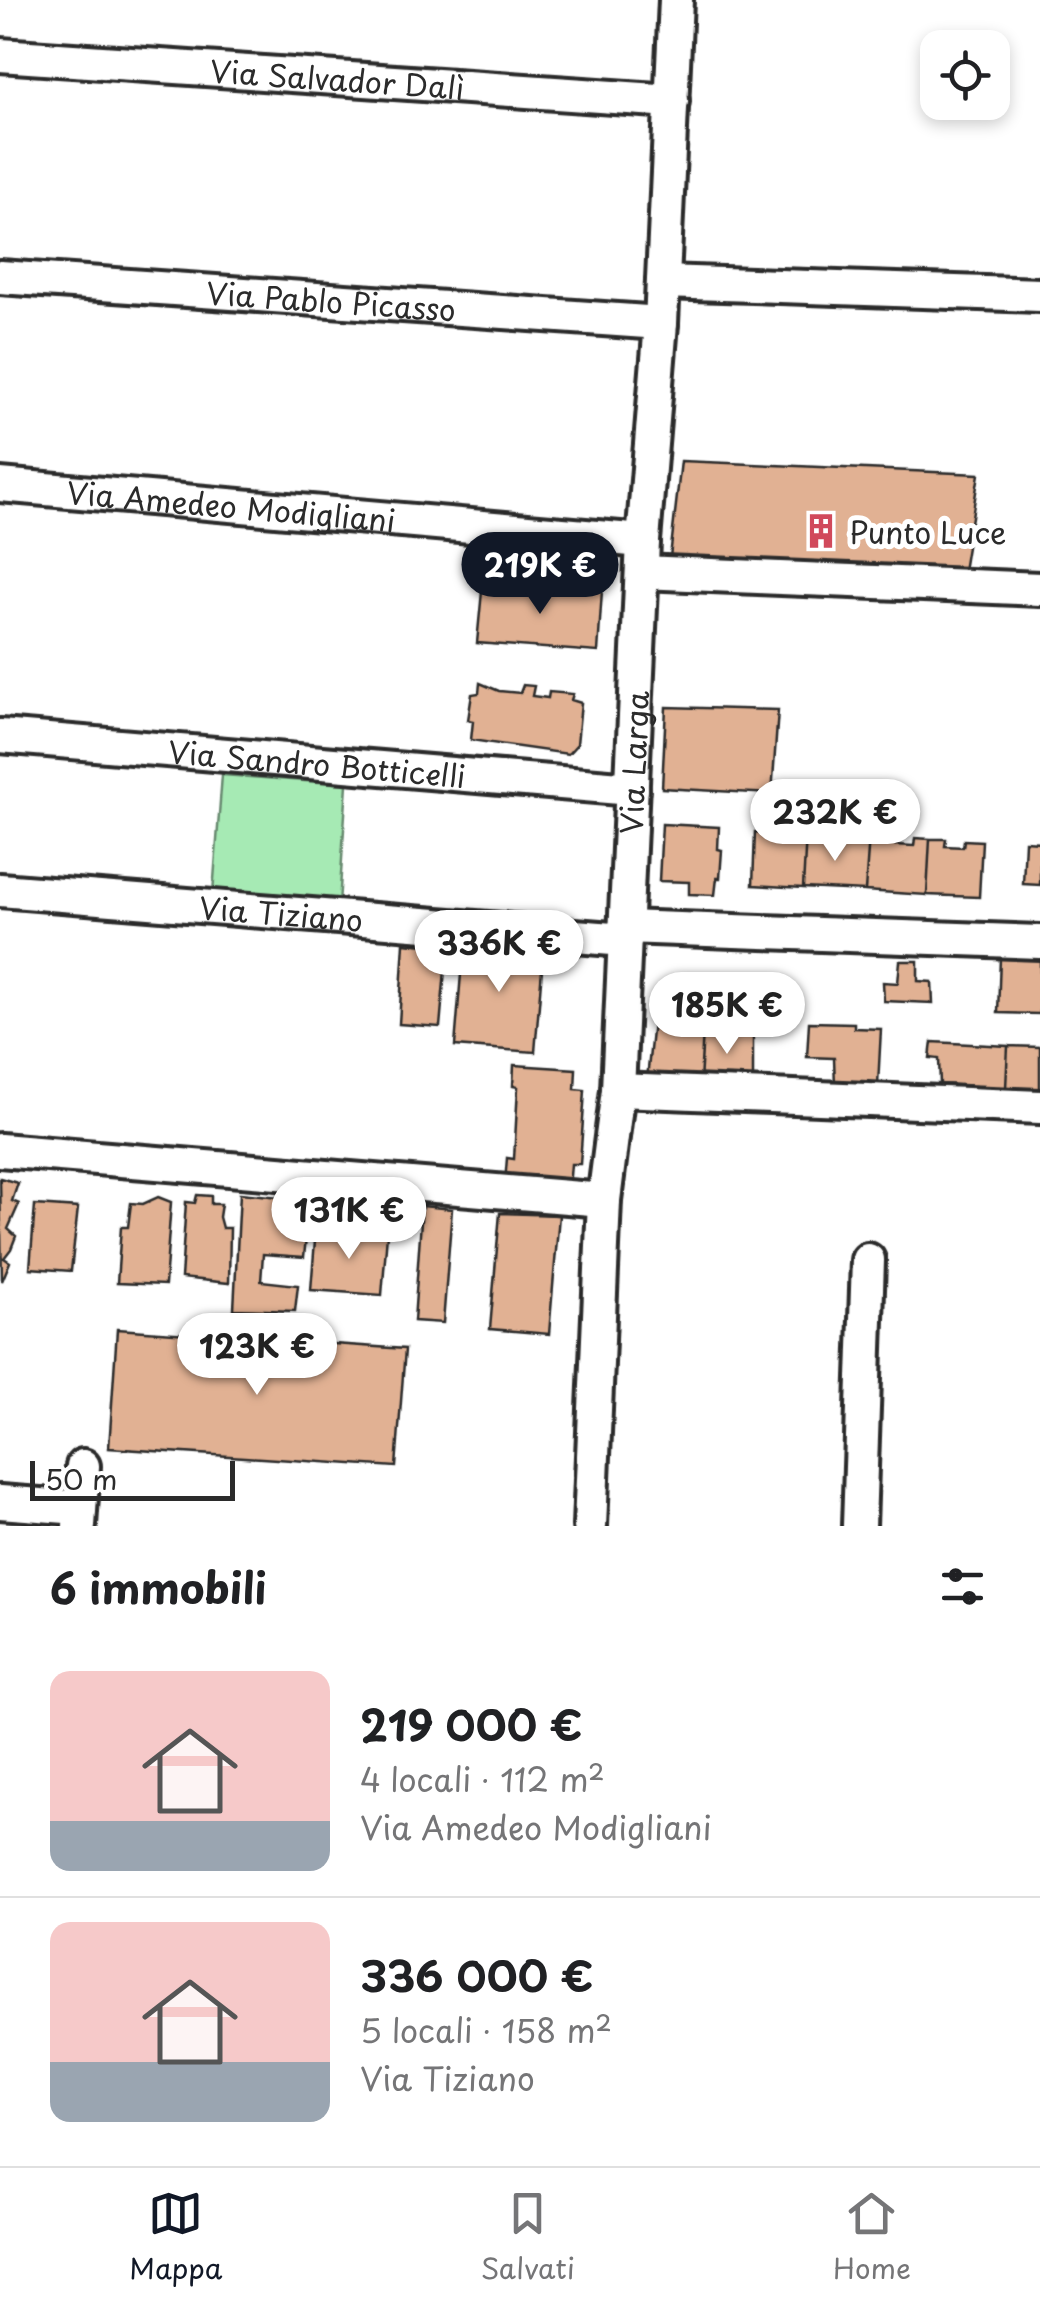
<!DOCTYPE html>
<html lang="it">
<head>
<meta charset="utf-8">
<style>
  body { margin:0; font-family:"Playpen Sans",sans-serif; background:#f2f2f2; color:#202124; height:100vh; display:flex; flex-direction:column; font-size:38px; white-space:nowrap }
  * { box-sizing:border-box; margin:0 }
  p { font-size:32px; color:#757577 }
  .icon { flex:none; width:55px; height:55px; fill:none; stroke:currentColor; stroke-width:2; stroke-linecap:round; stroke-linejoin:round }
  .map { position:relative; height:1526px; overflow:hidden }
  .side { display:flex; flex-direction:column; background:#fff; flex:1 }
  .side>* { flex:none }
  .fabs { position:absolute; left:920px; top:30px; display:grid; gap:20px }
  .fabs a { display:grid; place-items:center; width:90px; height:90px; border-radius:20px; background:#fff; box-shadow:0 5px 15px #0003; font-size:50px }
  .scale { position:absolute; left:30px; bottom:25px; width:205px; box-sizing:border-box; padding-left:10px; border:5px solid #2b2b2b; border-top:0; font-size:28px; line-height:35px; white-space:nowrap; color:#2b2b2b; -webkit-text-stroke:8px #fff; paint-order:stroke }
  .price { position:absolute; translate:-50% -85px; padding:0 22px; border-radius:35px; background:#fff; color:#222; font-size:32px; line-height:65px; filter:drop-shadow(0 2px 5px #0008) }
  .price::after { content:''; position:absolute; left:50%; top:60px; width:30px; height:22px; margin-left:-15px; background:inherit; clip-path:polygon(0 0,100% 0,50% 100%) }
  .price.on { background:#111827; color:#fff }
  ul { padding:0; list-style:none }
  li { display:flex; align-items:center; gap:30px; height:250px; padding:0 50px }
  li+li { border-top:2px solid #e0e0e0 }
  li span { display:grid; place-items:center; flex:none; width:280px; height:200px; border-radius:20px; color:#555 }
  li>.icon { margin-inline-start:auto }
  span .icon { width:120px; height:120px; fill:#fffc; stroke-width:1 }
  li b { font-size:42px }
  h2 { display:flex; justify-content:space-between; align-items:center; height:120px; padding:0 50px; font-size:42px }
  .menu { display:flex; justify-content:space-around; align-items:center; height:140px; border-top:2px solid #e0e0e0; background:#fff; font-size:28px; color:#757577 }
  .menu a { display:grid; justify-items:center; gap:5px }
  .menu .on { color:#111827 }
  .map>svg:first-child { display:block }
  .green { fill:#a6eab4; stroke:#688a70; stroke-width:2.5 }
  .building { fill:#e1b193; stroke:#2b2b2b; stroke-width:2.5 }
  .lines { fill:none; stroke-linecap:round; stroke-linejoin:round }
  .minor-casing { stroke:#2b2b2b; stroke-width:40 }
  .minor { stroke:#fff; stroke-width:32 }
  .labels { text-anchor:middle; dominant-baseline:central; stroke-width:10; stroke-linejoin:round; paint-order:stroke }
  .street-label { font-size:30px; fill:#2b2b2b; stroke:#fff }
  .poi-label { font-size:30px; fill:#2b2b2b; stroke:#fff; text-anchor:start }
</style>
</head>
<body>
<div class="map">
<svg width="1040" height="1526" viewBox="0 0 1040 1526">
  <rect width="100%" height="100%" fill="#fff"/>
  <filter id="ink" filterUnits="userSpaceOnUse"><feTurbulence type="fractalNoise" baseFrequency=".01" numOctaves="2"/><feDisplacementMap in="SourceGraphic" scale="20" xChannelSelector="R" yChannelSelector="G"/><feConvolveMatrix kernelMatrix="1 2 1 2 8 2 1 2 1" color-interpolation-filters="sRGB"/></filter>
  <g filter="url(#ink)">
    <!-- green -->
    <path class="green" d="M 222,775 L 347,784 L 339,904 L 213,893 Z"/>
    <!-- building -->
    <path class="building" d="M 681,461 L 979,474 L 963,571 L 670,557 Z
      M 483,581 L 602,590 L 598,652 L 477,643 Z
      M 480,683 L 499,691 L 520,693 L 523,685 L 534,686 L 532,696 L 548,698 L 549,692 L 573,694 L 571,700 L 581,703 L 577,744 L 568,754 L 471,740 L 473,721 L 468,720 L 472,694 L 479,693 Z
      M 666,707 L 778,710 L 772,794 L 662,788 Z
      M 662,824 L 719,827 L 718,849 L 722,850 L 720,878 L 717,878 L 715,895 L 689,894 L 689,882 L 659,881 Z
      M 755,832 L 772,833 L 772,839 L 791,841 L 791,833 L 806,833 L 803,888 L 753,885 Z
      M 806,833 L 822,834 L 821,842 L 839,843 L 839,835 L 853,836 L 853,843 L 863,844 L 863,836 L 869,836 L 865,891 L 803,888 Z
      M 869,836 L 872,836 L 872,844 L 883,845 L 883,836 L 896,836 L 895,845 L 914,846 L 915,838 L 930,839 L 927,895 L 865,891 Z
      M 930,839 L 946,839 L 945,846 L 963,847 L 964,840 L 982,841 L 979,897 L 927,895 Z
      M 1025,841 L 1040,842 L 1040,885 L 1023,884 Z
      M 464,938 L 544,945 L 535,1052 L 455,1046 Z
      M 404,943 L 447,947 L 440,1027 L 399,1024 Z
      M 1000,957 L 1040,959 L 1040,1014 L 998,1013 Z
      M 900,961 L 918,961 L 918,981 L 932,982 L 933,1003 L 884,1001 L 883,982 L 898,983 Z
      M 654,1012 L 704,1014 L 700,1083 L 647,1079 Z
      M 809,1022 L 854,1023 L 854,1028 L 881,1029 L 878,1085 L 835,1085 L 834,1058 L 807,1057 Z
      M 703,1029 L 753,1032 L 753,1084 L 700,1083 Z
      M 932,1042 L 1008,1046 L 1006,1088 L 940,1084 L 939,1059 L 930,1058 Z
      M 1008,1046 L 1040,1047 L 1040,1091 L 1006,1088 Z
      M 514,1065 L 576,1069 L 575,1089 L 585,1090 L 580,1164 L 571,1164 L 569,1188 L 505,1183 L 507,1158 L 514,1159 L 518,1087 L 513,1086 Z
      M 0,1178 L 18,1183 L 12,1201 L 19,1204 L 8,1229 L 16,1236 L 11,1249 L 4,1258 L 10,1262 L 2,1281 Z
      M 240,1193 L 310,1200 L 304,1257 L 263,1254 L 261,1281 L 298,1285 L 295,1311 L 234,1309 Z
      M 197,1195 L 211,1196 L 211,1204 L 221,1204 L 219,1217 L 222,1228 L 230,1228 L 229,1283 L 181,1278 L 186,1202 L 195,1203 Z
      M 158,1197 L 171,1202 L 165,1285 L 117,1283 L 121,1227 L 128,1227 L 131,1203 L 143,1204 Z
      M 35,1205 L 78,1208 L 71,1271 L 30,1268 Z
      M 422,1206 L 452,1209 L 443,1323 L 414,1321 Z
      M 500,1213 L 559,1215 L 549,1334 L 490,1329 Z
      M 316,1228 L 387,1234 L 382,1295 L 311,1290 Z
      M 117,1329 L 405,1349 L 396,1467 L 109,1448 Z"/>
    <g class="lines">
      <defs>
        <g id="minor">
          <path id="s1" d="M 0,55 L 672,101"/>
          <path id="s2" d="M 0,277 L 661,323"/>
          <path d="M 663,282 L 1040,295"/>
          <path id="s3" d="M 0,485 L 643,541"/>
          <path d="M 642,572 L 1040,589"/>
          <path id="s4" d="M 0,736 L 632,789"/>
          <path id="s5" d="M 0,890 L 625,940"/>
          <path d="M 625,927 L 1040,942"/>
          <path d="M 618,1090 L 1040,1107"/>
          <path d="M 0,1150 L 604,1200"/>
          <path d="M 0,1502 L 80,1508"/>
          <path d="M 79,1526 L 83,1466"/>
          <path id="s6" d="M 590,1526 L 604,1200 L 618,1090 L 643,541 L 661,323 L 676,0"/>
          <path d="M 859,1526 L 868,1260"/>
        </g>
      </defs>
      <!-- minor casing -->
      <use href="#minor" class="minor-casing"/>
      <!-- minor -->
      <use href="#minor" class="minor"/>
    </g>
  </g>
  <!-- icons -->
  <defs>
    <symbol id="building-bare" viewBox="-9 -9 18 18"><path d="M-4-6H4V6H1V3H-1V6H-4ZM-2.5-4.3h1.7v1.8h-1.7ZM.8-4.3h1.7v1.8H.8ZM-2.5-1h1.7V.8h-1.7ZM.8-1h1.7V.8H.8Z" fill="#d1495b" stroke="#fff" stroke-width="2.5" paint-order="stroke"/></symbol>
  </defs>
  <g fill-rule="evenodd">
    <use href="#building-bare" x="796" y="506" width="50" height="50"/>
  </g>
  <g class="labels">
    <!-- street labels -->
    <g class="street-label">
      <text stroke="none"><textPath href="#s1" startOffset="338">Via Salvador Dalì</textPath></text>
      <text stroke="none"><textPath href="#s2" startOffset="332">Via Pablo Picasso</textPath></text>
      <text stroke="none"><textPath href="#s3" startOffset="232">Via Amedeo Modigliani</textPath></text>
      <text stroke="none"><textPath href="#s4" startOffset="318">Via Sandro Botticelli</textPath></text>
      <text stroke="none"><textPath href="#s6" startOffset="765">Via Larga</textPath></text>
      <text stroke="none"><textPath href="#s5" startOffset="282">Via Tiziano</textPath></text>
    </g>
    <!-- poi labels -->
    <g class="poi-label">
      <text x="849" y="531">Punto Luce</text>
    </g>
  </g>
</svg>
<div class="fabs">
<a><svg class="icon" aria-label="locate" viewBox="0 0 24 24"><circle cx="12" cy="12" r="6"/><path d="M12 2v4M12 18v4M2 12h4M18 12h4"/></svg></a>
</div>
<div class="scale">50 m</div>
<b class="price on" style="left:540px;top:617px">219K €</b>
<b class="price" style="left:835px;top:864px">232K €</b>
<b class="price" style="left:499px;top:995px">336K €</b>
<b class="price" style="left:727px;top:1057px">185K €</b>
<b class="price" style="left:349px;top:1262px">131K €</b>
<b class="price" style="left:257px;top:1398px">123K €</b>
</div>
<section class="side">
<h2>6 immobili<svg class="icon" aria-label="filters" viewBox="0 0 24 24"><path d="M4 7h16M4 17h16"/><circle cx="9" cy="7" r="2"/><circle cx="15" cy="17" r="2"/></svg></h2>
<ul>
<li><span style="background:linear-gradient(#f6c9c9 75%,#9aa5b1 0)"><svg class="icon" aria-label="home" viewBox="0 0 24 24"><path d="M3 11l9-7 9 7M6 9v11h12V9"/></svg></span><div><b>219 000 €</b><p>4 locali · 112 m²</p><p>Via Amedeo Modigliani</p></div></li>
<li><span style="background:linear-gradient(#f6c9c9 70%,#9aa5b1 0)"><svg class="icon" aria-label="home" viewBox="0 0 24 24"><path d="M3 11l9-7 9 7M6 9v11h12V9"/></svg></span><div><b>336 000 €</b><p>5 locali · 158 m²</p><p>Via Tiziano</p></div></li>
</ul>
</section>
<nav class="menu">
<a class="on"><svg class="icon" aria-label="map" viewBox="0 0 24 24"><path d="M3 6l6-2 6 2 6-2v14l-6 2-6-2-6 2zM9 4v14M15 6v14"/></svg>Mappa</a>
<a><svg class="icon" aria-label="saved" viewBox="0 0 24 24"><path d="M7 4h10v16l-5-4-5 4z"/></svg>Salvati</a>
<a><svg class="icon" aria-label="home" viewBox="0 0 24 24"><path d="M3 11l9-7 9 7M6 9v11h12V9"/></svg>Home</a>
</nav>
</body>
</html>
